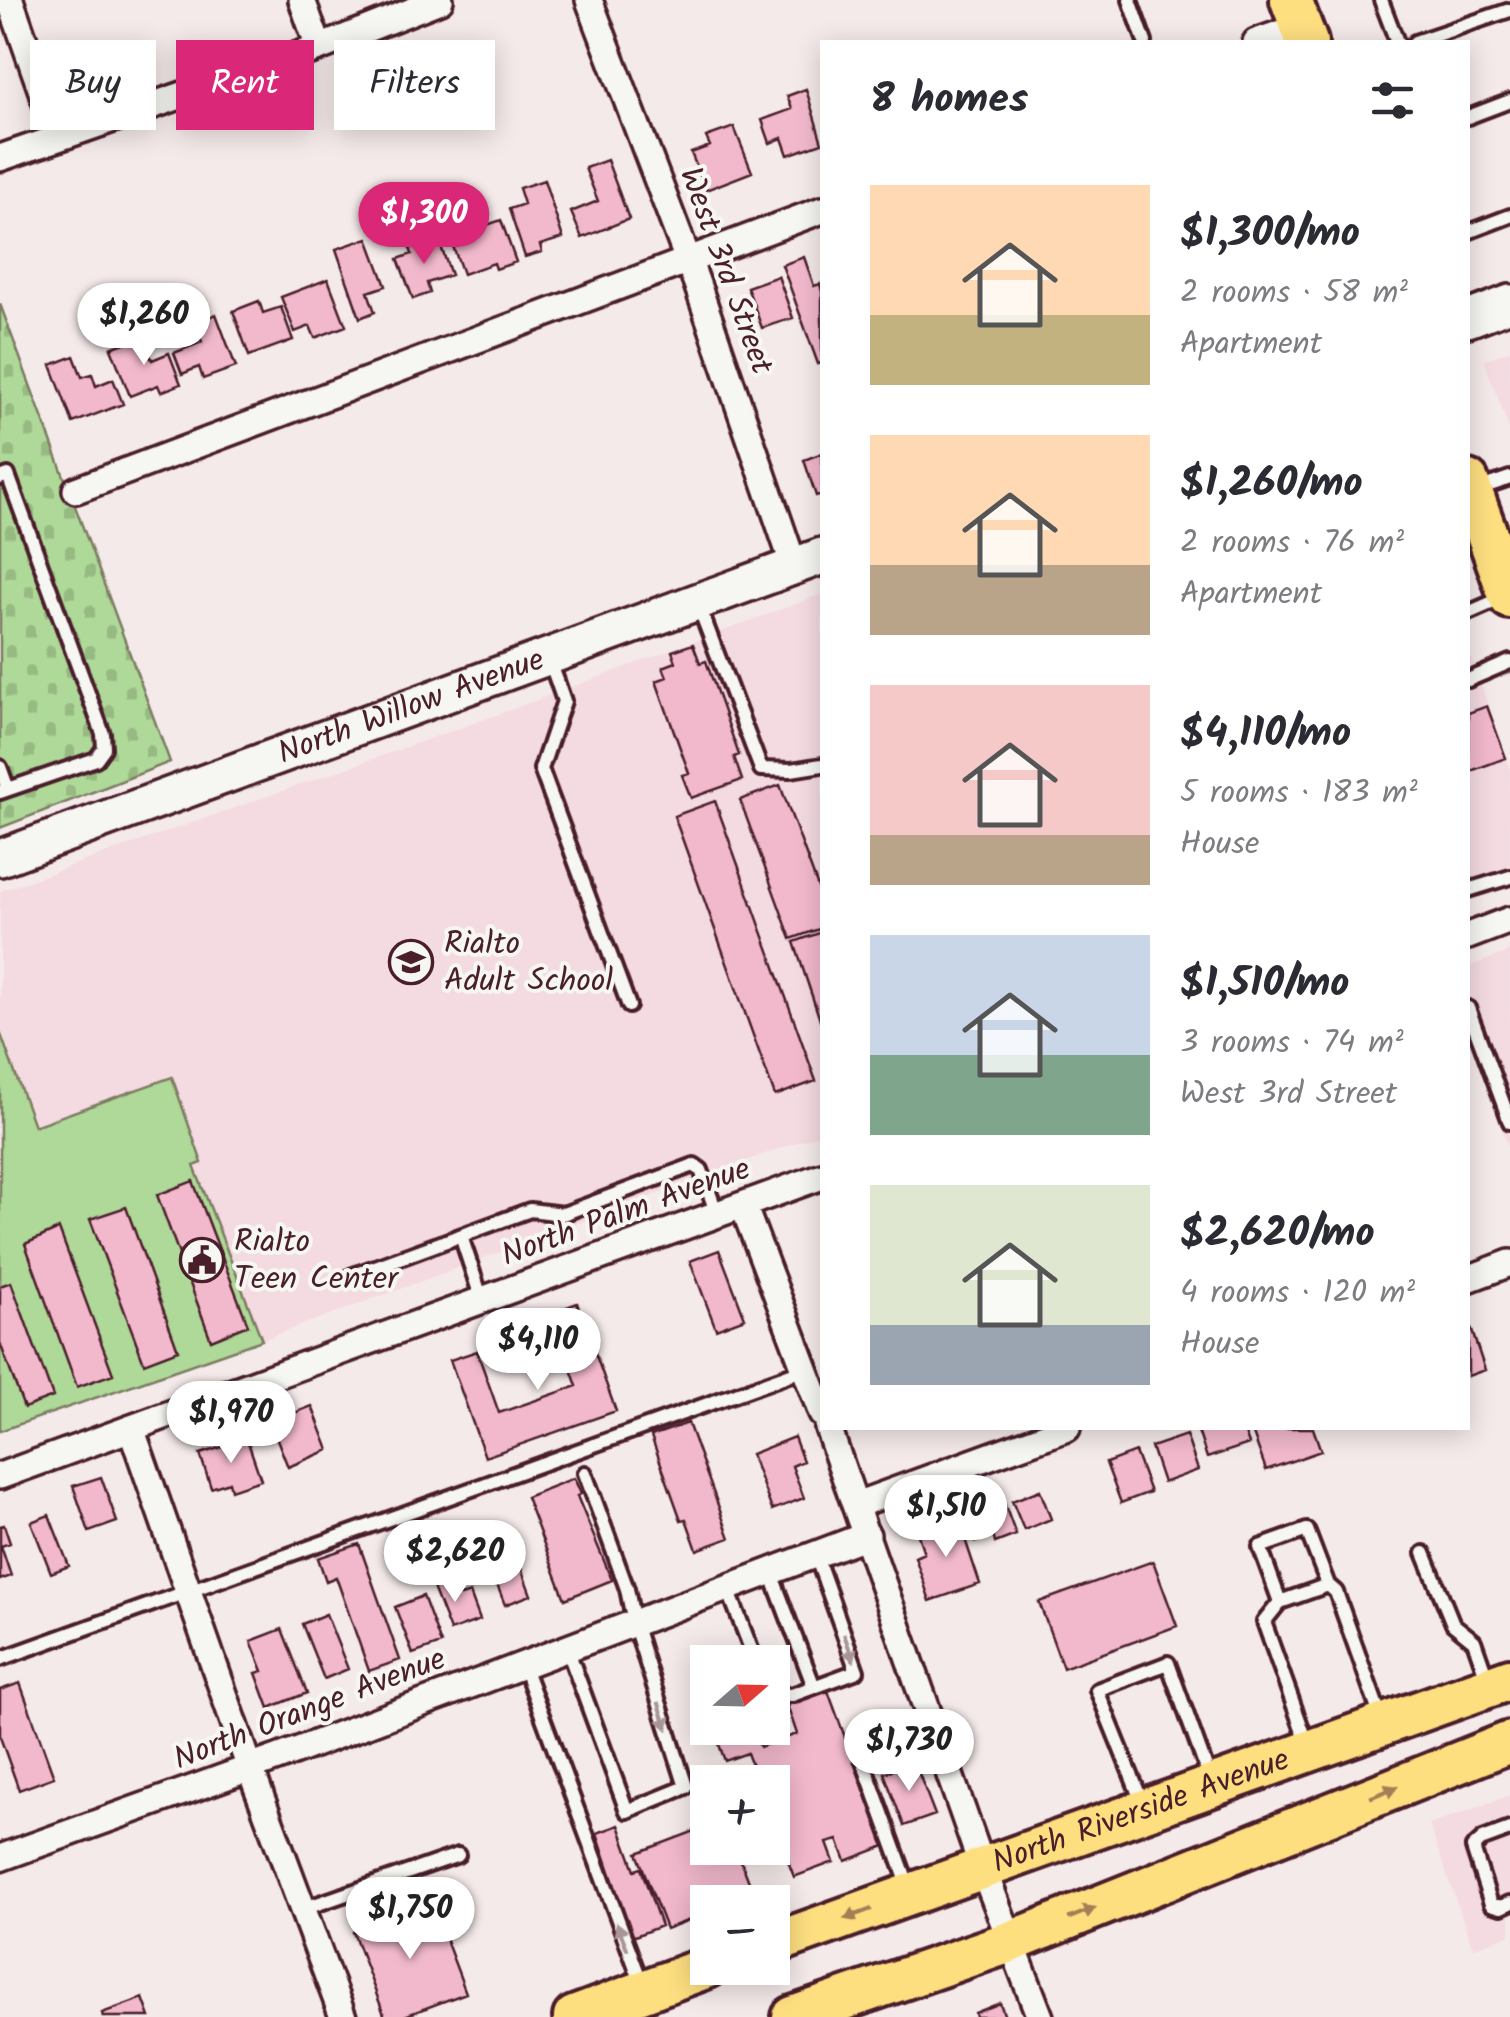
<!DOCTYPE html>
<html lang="en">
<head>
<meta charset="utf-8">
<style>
  body { margin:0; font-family:Kalam,sans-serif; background:#f7f7f7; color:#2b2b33; height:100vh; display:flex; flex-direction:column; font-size:38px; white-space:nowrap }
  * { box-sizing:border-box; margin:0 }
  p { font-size:32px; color:#7c7c81 }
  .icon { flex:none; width:55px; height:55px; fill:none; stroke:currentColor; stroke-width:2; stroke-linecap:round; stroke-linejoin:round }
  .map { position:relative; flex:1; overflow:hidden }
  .details { position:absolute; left:820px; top:40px; width:650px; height:1390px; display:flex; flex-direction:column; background:#fff; border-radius:0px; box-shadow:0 5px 25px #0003 }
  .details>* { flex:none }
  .banner { position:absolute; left:30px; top:40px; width:640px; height:90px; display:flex; gap:20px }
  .needle { width:65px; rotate:70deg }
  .buttons { position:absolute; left:690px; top:1645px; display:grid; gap:20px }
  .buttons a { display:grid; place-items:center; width:100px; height:100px; border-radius:0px; background:#fff; box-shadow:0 5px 25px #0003; font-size:50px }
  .price { position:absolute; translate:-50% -85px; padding:0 22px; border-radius:35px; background:#fff; color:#222; font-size:32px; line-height:65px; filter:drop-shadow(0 2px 5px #0008) }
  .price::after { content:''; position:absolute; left:50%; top:60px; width:30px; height:22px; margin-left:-15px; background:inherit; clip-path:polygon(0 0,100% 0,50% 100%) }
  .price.selected { background:#db2777; color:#fff }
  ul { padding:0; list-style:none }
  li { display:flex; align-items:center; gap:30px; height:250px; padding:0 50px }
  li span { display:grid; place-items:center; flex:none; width:280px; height:200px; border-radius:0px; color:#555 }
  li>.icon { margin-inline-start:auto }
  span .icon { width:120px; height:120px; fill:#fffc; stroke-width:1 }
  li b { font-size:42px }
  h2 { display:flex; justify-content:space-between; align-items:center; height:120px; padding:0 50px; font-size:42px }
  .tag { padding:0 35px; border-radius:0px; background:#fff; box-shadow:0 5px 25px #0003; font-size:35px; line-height:90px }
  .tag.selected { background:#db2777; color:#fff }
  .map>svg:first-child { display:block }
  .built { fill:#f4dbe1 }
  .green { fill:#aed998; stroke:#7c7c62; stroke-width:2.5 }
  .cemetery { fill:url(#cemetery-stones); stroke:#7c7c62; stroke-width:2.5 }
  .building { fill:#f2b9cc; stroke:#4a1f2b; stroke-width:2.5 }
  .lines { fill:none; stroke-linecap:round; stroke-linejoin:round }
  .lane-casing { stroke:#4a1f2b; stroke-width:20 }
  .street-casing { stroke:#4a1f2b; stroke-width:32 }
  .secondary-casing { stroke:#4a1f2b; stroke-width:42 }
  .primary-casing { stroke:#4a1f2b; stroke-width:48 }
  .lane { stroke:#f6f6f2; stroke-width:12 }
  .street { stroke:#f6f6f2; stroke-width:25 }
  .secondary { stroke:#f6f6f2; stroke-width:35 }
  .primary { stroke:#fedf80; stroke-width:40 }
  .oneway { fill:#a99598 }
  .oneway2 { fill:#a47f56 }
  .labels { text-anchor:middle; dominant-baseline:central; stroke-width:8; stroke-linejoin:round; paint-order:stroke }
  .street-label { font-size:32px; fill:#4a1f2b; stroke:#f6f6f2 }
  .poi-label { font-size:32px; fill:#4a1f2b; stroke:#f6f6f2; text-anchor:start }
</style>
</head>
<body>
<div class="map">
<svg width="1510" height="2017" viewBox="0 0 1510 2017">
  <defs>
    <pattern id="cemetery-stones" width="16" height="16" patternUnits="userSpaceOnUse" patternTransform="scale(2.5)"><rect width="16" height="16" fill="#aed998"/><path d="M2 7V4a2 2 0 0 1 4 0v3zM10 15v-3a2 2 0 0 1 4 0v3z" fill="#97ba83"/></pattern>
  </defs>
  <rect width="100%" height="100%" fill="#f5eaea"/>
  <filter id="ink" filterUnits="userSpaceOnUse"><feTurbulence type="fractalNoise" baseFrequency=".01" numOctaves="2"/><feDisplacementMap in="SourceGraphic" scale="20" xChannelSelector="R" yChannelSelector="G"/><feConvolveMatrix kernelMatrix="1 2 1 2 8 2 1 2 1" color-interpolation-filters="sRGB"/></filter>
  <g filter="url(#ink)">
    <!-- built -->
    <path class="built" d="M 1510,350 L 1510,432 L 1484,360 Z
      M 822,594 L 822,1133 L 262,1340 L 194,1166 L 202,1163 L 172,1077 L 34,1126 L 0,1032 L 0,891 L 488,718 Z
      M 1468,650 L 1510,766 L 1510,884 L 1468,900 Z
      M 1510,951 L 1510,1152 L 1468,1036 L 1468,967 Z
      M 1510,1795 L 1510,1935 L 1473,1948 L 1429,1825 Z"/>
    <!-- green -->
    <path class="green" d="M 0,1032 L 34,1126 L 172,1077 L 202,1163 L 194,1166 L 262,1340 L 0,1431 Z"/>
    <!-- cemetery -->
    <path class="cemetery" d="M 0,304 L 170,762 L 0,828 Z"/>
    <!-- building -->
    <path class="building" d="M 806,89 L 822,143 L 788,155 L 782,138 L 770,143 L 762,120 L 792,109 L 787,96 Z
      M 734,127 L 752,172 L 706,190 L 691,153 L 710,146 L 706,137 Z
      M 607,160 L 629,219 L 582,238 L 571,212 L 598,201 L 585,168 Z
      M 544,180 L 563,238 L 540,245 L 542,252 L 525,257 L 509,209 L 524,204 L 519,188 Z
      M 501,220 L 516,262 L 496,269 L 494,263 L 463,274 L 450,238 Z
      M 368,238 L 386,286 L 368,292 L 375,312 L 360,318 L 336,249 Z
      M 438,238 L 451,275 L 427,283 L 430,293 L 413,299 L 398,259 L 412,254 L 410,248 Z
      M 804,257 L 814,286 L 820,284 L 822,292 L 822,363 L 818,364 L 782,265 Z
      M 778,276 L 793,318 L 762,328 L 747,287 Z
      M 328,279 L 346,326 L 315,338 L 310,326 L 295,332 L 281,297 Z
      M 259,301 L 263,313 L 281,307 L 293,340 L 249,356 L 233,311 Z
      M 216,314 L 236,367 L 203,379 L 199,367 L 182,374 L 174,353 L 202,342 L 195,322 Z
      M 142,336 L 152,360 L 169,353 L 181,384 L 161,392 L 158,385 L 130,396 L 111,348 Z
      M 74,356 L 82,377 L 92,374 L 96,386 L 113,379 L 123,404 L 73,423 L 51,365 Z
      M 822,453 L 822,494 L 816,496 L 804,460 Z
      M 693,644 L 700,663 L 706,661 L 739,755 L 734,757 L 742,780 L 691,798 L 682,775 L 689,773 L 656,681 L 667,677 L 663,667 L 676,662 L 672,651 Z
      M 1487,706 L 1506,758 L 1468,772 L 1468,713 Z
      M 780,785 L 822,898 L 822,928 L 791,939 L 740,800 Z
      M 715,801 L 816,1081 L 775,1096 L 674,816 Z
      M 822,932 L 822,1026 L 794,942 Z
      M 193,1181 L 248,1325 L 211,1340 L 157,1195 Z
      M 126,1207 L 178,1350 L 144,1363 L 90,1219 Z
      M 59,1229 L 113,1374 L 77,1387 L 25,1244 Z
      M 719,1250 L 745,1318 L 716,1329 L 690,1261 Z
      M 11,1282 L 53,1397 L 24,1408 L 0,1343 L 0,1286 Z
      M 577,1303 L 616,1411 L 485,1457 L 450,1360 L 477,1351 L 499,1413 L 577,1386 L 551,1313 Z
      M 1471,1328 L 1485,1370 L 1468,1376 L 1468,1330 Z
      M 312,1406 L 329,1450 L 288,1467 L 273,1429 L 286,1423 L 284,1417 Z
      M 688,1423 L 730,1538 L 697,1550 L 686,1519 L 681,1520 L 651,1436 Z
      M 1209,1428 L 1243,1428 L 1249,1444 L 1207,1458 L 1198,1431 Z
      M 1251,1428 L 1313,1428 L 1321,1451 L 1266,1470 Z
      M 1186,1435 L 1198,1470 L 1163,1483 L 1151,1447 Z
      M 794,1437 L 803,1461 L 792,1466 L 804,1498 L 772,1510 L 751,1454 Z
      M 247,1439 L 261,1480 L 231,1490 L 229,1482 L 211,1488 L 200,1454 Z
      M 1135,1452 L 1150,1492 L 1121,1503 L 1106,1463 Z
      M 101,1477 L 117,1522 L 89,1532 L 73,1486 Z
      M 574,1478 L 581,1494 L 577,1496 L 612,1580 L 565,1599 L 526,1497 Z
      M 1040,1490 L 1051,1519 L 1024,1530 L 1012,1501 Z
      M 1004,1503 L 1016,1535 L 995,1543 L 993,1535 L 975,1542 L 966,1517 Z
      M 49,1515 L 69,1566 L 51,1573 L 31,1522 Z
      M 958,1518 L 980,1584 L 930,1601 L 915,1557 L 924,1553 L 917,1532 Z
      M 4,1525 L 10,1543 L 1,1546 L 11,1576 L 0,1580 L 0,1526 Z
      M 359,1544 L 400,1660 L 369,1671 L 336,1577 L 326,1581 L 318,1558 Z
      M 515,1552 L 531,1595 L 505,1605 L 488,1562 Z
      M 1153,1561 L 1177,1626 L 1063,1668 L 1039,1602 Z
      M 453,1577 L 461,1596 L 470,1593 L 480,1620 L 450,1631 L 432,1585 Z
      M 423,1596 L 441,1644 L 413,1654 L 395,1607 Z
      M 326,1614 L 348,1669 L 324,1679 L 302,1624 Z
      M 282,1629 L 307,1693 L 269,1708 L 256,1673 L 263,1671 L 251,1641 Z
      M 20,1683 L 54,1777 L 19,1790 L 0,1737 L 0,1690 Z
      M 828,1691 L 885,1846 L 846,1861 L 838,1840 L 827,1843 L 834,1862 L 794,1877 L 777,1832 L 772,1833 L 772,1782 L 758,1782 L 747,1753 L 725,1761 L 713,1728 L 753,1728 L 760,1747 L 797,1734 L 787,1705 Z
      M 914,1761 L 935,1815 L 904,1826 L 884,1773 Z
      M 619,1825 L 635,1870 L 641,1868 L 661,1926 L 632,1937 L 597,1833 Z
      M 708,1826 L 708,1848 L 736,1848 L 754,1895 L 736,1902 L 708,1902 L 708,1913 L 666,1929 L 637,1853 Z
      M 432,1903 L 466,1993 L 402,2017 L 385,2017 L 353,1932 Z
      M 143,1998 L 150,2017 L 103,2017 L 102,2013 Z
      M 1000,2003 L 1005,2017 L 976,2017 L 975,2013 Z"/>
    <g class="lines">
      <defs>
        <path id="lane" d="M 1130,0 L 1145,42
          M 1381,0 L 1397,42
          M 1415,42 L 1510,10
          M 1468,117 L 1510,101
          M 1468,232 L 1510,216
          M 0,478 L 8,475 L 103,734 L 104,748 L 96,759 L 0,792
          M 1475,490 L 1510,478
          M 698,604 L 761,769 L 791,770 L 822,765
          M 1468,613 L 1507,596
          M 549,658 L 564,701 L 541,769 L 629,1006
          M 1468,680 L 1510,662
          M 0,767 L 8,789
          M 1468,890 L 1510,877
          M 1468,1008 L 1510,1122
          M 461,1236 L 482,1300
          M 351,1276 L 530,1210 L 563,1214 L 694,1165 L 701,1170 L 717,1214
          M 1424,1553 L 1453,1624 L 1474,1641 L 1489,1684
          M 771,1573 L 814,1687
          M 728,1589 L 756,1662
          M 1280,1602 L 1260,1547 L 1307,1530 L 1328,1585
          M 567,1648 L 627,1811 L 686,1787 L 634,1623 L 627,1589 L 585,1473
          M 0,1659 L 805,1369
          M 523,1664 L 643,1987
          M 772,1694 L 792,1695 L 857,1671 L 816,1556
          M 1309,1748 L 1264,1622 L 1280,1602 L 1328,1585 L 1336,1592 L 1381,1718
          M 1144,1807 L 1097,1690 L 1168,1663 L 1210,1779
          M 1510,1829 L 1483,1839 L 1473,1848 L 1491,1904 L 1501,1907 L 1510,1903
          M 910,1890 L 860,1753 L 932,1727
          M 303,1909 L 458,1855"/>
        <path id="street" d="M 10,0 L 58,137
          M 302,0 L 319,48
          M 589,0 L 696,281 L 794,566
          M 1256,42 L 1301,26
          M 0,158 L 319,48 L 440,0
          M 76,490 L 822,210
          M 1468,936 L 1510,920
          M 743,1205 L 822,1414
          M 1468,1279 L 1510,1263
          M 131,1428 L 250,1768 L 343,2017
          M 828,1428 L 983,1869 L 1040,2017
          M 0,1476 L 822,1176
          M 856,1505 L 1067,1428
          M 0,1858 L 280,1757 L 867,1535"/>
        <g id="secondary">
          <path d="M 1468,319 L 1510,303"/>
          <path id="s1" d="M 0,858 L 822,556"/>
        </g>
        <g id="primary">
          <path d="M 1291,0 L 1307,42"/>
          <path d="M 1468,481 L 1510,598"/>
          <path id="s2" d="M 772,1944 L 1510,1679"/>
          <path d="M 574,2017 L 708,1967"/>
          <path d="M 793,2017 L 1010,1942 L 1510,1742"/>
        </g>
      </defs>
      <!-- lane casing -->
      <use href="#lane" class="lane-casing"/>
      <!-- street casing -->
      <use href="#street" class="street-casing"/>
      <!-- secondary casing -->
      <use href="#secondary" class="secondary-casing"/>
      <!-- primary casing -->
      <use href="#primary" class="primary-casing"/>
      <!-- lane -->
      <use href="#lane" class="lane"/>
      <!-- street -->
      <use href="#street" class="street"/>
      <!-- secondary -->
      <use href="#secondary" class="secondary"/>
      <!-- primary -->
      <use href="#primary" class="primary"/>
    </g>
    <!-- one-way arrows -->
    <defs><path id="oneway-solid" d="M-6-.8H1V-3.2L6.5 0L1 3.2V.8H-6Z" transform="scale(2.5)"/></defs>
    <g class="oneway">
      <use href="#oneway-solid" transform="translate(849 1648) rotate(70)"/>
      <use href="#oneway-solid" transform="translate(663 1716) rotate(72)"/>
      <use href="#oneway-solid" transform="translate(622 1936) rotate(-112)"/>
    </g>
    <g class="oneway2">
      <use href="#oneway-solid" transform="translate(1384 1792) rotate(-22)"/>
      <use href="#oneway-solid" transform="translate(1082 1913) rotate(-22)"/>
      <use href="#oneway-solid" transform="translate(858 1914) rotate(160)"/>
    </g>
  </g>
  <!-- icons -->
  <defs>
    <symbol id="school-ring" viewBox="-11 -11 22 22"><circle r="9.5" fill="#f6f6f2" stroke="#4a1f2b" stroke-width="1.5"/><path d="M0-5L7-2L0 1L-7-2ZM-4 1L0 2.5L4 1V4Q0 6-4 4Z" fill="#4a1f2b"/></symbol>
    <symbol id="civic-ring" viewBox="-11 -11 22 22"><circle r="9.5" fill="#f6f6f2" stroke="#4a1f2b" stroke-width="1.5"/><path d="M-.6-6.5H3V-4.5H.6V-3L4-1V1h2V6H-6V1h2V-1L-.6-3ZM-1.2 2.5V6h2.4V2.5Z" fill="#4a1f2b"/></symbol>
  </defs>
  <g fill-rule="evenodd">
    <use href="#school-ring" x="386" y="937" width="50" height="50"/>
    <use href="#civic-ring" x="177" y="1235" width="50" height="50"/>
  </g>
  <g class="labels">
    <!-- street labels -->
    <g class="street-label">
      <text transform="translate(725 271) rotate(70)">West 3rd Street</text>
      <text stroke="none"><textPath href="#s1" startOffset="438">North Willow Avenue</textPath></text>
      <text transform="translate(626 1213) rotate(-20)">North Palm Avenue</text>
      <text transform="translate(310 1710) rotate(-21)">North Orange Avenue</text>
      <text stroke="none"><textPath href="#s2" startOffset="392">North Riverside Avenue</textPath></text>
    </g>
    <!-- poi labels -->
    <g class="poi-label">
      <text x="444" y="944">Rialto<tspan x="444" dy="37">Adult School</tspan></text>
      <text x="234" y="1242">Rialto<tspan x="234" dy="37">Teen Center</tspan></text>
    </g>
  </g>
</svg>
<div class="buttons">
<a><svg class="needle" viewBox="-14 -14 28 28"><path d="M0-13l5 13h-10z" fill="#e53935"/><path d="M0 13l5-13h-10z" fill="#7c7c81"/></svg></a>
<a>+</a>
<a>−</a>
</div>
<b class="price selected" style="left:424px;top:267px">$1,300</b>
<b class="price" style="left:144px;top:368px">$1,260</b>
<b class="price" style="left:538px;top:1393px">$4,110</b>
<b class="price" style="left:231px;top:1466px">$1,970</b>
<b class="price" style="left:946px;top:1560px">$1,510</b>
<b class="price" style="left:455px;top:1605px">$2,620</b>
<b class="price" style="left:909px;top:1794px">$1,730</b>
<b class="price" style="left:410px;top:1962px">$1,750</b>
<div class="banner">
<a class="tag">Buy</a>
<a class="tag selected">Rent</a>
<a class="tag">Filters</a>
</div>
<section class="details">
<h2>8 homes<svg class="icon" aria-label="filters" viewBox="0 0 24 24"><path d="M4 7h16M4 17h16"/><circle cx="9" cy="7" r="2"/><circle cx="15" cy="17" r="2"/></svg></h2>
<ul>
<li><span style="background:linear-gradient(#ffd9b3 65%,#c2b280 0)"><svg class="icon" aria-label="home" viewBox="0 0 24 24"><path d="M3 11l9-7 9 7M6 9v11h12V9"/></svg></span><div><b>$1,300/mo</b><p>2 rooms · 58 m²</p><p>Apartment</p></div></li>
<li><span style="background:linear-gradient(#ffd9b3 65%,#b9a48a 0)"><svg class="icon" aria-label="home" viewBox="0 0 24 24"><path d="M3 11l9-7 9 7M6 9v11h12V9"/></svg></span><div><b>$1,260/mo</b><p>2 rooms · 76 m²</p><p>Apartment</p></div></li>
<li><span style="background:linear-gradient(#f6c9c9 75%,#b9a48a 0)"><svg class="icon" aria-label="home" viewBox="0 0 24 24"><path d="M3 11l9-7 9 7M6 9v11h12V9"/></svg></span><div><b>$4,110/mo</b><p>5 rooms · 183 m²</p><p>House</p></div></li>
<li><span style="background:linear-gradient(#c9d6e8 60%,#7fa58c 0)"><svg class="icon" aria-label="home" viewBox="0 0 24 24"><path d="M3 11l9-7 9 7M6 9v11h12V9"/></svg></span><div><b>$1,510/mo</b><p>3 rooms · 74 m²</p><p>West 3rd Street</p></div></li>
<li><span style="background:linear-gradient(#dfe7d0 70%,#9aa5b1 0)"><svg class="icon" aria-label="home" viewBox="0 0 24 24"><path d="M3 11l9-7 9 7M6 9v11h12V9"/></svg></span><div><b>$2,620/mo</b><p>4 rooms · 120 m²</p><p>House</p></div></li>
</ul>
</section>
</div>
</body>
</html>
